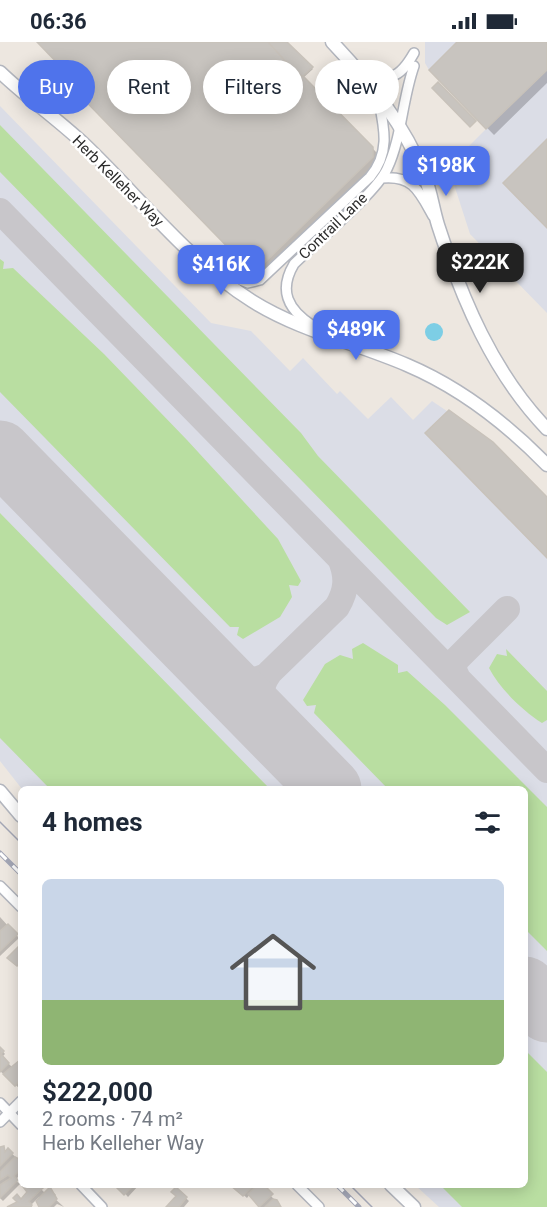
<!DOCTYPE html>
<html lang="en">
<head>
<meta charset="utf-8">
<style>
  body { margin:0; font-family:Roboto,sans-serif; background:#f2f2f3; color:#1f2937; height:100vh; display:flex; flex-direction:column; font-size:22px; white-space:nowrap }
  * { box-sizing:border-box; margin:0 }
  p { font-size:20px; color:#747a83 }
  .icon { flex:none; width:33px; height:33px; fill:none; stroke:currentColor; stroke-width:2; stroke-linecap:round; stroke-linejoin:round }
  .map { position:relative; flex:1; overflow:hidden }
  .side { position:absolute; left:18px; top:744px; width:510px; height:402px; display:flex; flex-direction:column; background:#fff; border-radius:9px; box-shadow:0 3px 15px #0003 }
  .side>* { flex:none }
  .top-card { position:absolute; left:18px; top:18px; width:512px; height:54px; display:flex; gap:12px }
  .price { position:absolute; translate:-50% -51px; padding:0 14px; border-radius:12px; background:#4f73eb; color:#fff; font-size:20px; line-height:39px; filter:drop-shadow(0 2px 3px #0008) }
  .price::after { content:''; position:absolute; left:50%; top:36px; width:18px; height:14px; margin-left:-9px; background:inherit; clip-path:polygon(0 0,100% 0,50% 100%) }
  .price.active { background:#222; color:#fff }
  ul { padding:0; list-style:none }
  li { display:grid; align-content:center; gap:12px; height:318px; padding:0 24px }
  li span { display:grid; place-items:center; height:186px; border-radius:9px; color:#555 }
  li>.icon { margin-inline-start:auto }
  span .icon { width:108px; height:108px; fill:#fffc; stroke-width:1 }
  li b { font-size:26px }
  h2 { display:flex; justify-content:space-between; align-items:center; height:72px; padding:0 24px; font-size:26px }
  .pill { padding:0 21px; border-radius:27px; background:#fff; box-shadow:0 3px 15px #0003; font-size:21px; line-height:54px }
  .pill.active { background:#4f73eb; color:#fff }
  .status { display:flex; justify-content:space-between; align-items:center; height:42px; padding:0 30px; background:#fff; direction:ltr }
  .status svg { height:16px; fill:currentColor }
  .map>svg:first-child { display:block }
  .airport { fill:#dbdde6 }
  .green { fill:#b9dea1 }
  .water { fill:#7dcee5 }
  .shadow { fill:#0003 }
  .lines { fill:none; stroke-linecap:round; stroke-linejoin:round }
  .taxiway { stroke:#c8c6ca; stroke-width:26 }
  .runway { stroke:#c8c6ca; stroke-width:63 }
  .building { fill:#c8c4bf; stroke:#c8c2ba; stroke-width:1.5 }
  .minor-casing { stroke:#b3b6be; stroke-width:12 }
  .secondary-casing { stroke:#b3b6be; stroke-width:15 }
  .minor { stroke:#fff; stroke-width:9 }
  .secondary { stroke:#fff; stroke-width:12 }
  .tram { stroke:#a3a6b5; stroke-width:1.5 }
  .rail-casing { stroke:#a3a6b5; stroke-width:5 }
  .rail { stroke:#fff; stroke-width:3; stroke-dasharray:9; stroke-linecap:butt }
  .labels { text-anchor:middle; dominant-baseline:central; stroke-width:5; stroke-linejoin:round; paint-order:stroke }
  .street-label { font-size:15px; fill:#2c2c2c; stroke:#fff }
</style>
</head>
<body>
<div class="status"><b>06:36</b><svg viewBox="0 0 49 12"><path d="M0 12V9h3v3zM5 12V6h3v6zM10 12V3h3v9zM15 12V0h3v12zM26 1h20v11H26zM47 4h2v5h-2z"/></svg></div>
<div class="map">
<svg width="547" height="1165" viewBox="0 0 547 1165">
  <rect width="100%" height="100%" fill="#ede7e0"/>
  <!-- airport -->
  <path class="airport" d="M 425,0 L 547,0 L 547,271 L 470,192 L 450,130 L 455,118 L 486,87 L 429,28 L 425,21 Z
    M 0,64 L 211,281 L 251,289 L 290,329 L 303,316 L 337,352 L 340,349 L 368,377 L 391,355 L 413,378 L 432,359 L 493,400 L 547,455 L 547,1165 L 439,1165 L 415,1143 L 525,1143 L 525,747 L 22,747 L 0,719 Z"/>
  <!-- green -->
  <path class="green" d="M 0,83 L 301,391 L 318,414 L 470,570 L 447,583 L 436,576 L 0,130 Z
    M 0,217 L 4,220 L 3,227 L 13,226 L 104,312 L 187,398 L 278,497 L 301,539 L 298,544 L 289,543 L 292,555 L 280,575 L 243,597 L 237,593 L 239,585 L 230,585 L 0,350 Z
    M 0,471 L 270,747 L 50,747 L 0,696 Z
    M 363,601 L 398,623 L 398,631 L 407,629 L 445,663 L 547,765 L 547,909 L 525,887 L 525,747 L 388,747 L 314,671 L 316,663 L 307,664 L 303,658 L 325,622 L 340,613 L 353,617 L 352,607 Z
    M 506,607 L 547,649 L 547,678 L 542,681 C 522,668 500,647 489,626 L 497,612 L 507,614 Z
    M 525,1008 L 547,1030 L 547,1165 L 462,1165 L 440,1143 L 525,1143 Z"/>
  <!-- water -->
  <path class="water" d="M425 290a9 9 0 1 1 18 0a9 9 0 1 1-18 0Z"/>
  <!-- shadow -->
  <path class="shadow" d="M 39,0 L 286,0 L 313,27 L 303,36 L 379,113 L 379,121 L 265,233 L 257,232 L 64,35 L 68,30 Z
    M 460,0 L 547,0 L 547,41 L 494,93 L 431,28 Z
    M 0,875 L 19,896 L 0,914 Z
    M 1,1007 L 5,1012 L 2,1015 L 13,1026 L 21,1018 L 19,1046 L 0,1029 Z
    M 0,1107 L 5,1112 L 8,1108 L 21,1120 L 21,1132 L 15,1138 L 20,1142 L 3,1159 L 0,1156 Z
    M 22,1143 L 44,1143 L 41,1147 L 46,1152 L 50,1147 L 56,1153 L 53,1155 L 64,1165 L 57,1162 L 54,1165 L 41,1165 L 37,1161 L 39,1155 L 31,1163 L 32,1165 L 19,1165 L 21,1159 L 29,1150 Z
    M 118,1143 L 139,1143 L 128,1155 Z
    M 232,1143 L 261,1143 L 281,1165 L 260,1165 L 250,1152 L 247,1156 Z
    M 176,1147 L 189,1159 L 184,1165 L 168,1165 L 178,1154 Z"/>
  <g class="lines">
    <!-- taxiway -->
    <path class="taxiway" d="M 0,169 L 547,728
      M 220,635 C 235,641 251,641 266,634 L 337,565 C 347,548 348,535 340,516
      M 458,637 L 454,628 L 455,619 L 507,567
      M 269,685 C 257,666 257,648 270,630"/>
    <!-- runway -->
    <path class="runway" d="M 0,410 L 330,747
      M 525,946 L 547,969"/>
  </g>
  <!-- building -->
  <path class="building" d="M 37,0 L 268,0 L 298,33 L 303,34 L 373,105 L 373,115 L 258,227 L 248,226 L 62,35 L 66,30 Z
    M 268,0 L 287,0 L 313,25 L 303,34 L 298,33 Z
    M 457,0 L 547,0 L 547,28 L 486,87 L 429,28 Z
    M 438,40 L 476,79 L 470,85 L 432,46 Z
    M 547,97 L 547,186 L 503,141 Z
    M 449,368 L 493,400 L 547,455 L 547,516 L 425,391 Z
    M 8,882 L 18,892 L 0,909 L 0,889 Z
    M 21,902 L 21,920 L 17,924 L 7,916 Z
    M 0,1005 L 4,1009 L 1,1012 L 9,1021 L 0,1030 Z
    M 21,1017 L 21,1036 L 15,1044 L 3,1032 Z
    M 4,1104 L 5,1110 L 8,1106 L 13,1111 L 0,1124 L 0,1105 Z
    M 15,1115 L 21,1118 L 21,1127 L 14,1134 L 18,1138 L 0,1156 L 0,1143 L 11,1136 L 8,1133 L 0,1138 L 0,1130 Z
    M 21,1142 L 40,1143 L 43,1146 L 29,1159 L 32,1163 L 31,1165 L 7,1165 L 17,1160 L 13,1156 L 17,1152 L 21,1157 L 27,1150 Z
    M 114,1143 L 134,1143 L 124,1153 Z
    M 230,1143 L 254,1143 L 243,1154 Z
    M 257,1143 L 265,1144 L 273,1152 L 259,1165 L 248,1152 Z
    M 50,1145 L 57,1157 L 49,1165 L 39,1165 L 36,1159 Z
    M 176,1145 L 187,1155 L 179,1165 L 166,1165 L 176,1154 L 171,1150 Z
    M 273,1157 L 277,1158 L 281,1165 L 265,1165 Z"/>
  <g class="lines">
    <defs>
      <path id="minor" d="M 359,30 C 390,38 398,39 414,11
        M 382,136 C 413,133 419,149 433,174
        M 215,228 L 248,241 L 260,238 L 370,135 C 391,110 384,85 378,55
        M 313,284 C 288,268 278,249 294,222 C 315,201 376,151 387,127 C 402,95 402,58 414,24
        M 0,844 L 21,865
        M 0,1061 L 21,1083
        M 0,1080 L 21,1059
        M 81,1143 L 102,1165
        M 297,1143 L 319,1165"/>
      <path id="secondary" d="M 332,0 C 369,39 405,83 425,135 C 431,150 433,167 438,183 C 462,257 493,331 547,387
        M 0,30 C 26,55 56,76 83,101 C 139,154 186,217 252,259 C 300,289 356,301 407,323 C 461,346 507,382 547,423
        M 0,749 L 21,774
        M 391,1143 L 414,1165"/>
    </defs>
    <!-- minor casing -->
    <use href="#minor" class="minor-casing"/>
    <!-- secondary casing -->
    <use href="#secondary" class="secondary-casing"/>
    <!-- minor -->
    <use href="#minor" class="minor"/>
    <!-- secondary -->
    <use href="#secondary" class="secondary"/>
    <!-- tram -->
    <path class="tram" d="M 0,780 L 21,801
      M 350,1143 L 372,1165"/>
    <defs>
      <path id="rail" d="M 0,811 L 21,832
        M 337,1143 L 359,1165"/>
    </defs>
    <!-- rail casing -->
    <use href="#rail" class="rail-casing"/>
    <!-- rail -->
    <use href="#rail" class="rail"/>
  </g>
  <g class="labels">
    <!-- street labels -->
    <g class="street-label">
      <text transform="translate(118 139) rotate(45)">Herb Kelleher Way</text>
      <text transform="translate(333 184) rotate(-44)">Contrail Lane</text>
    </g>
  </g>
</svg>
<b class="price" style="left:446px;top:155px">$198K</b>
<b class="price active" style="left:480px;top:252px">$222K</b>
<b class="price" style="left:221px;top:254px">$416K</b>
<b class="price" style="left:356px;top:319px">$489K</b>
<div class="top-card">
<a class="pill active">Buy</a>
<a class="pill">Rent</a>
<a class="pill">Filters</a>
<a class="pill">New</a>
</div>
<section class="side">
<h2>4 homes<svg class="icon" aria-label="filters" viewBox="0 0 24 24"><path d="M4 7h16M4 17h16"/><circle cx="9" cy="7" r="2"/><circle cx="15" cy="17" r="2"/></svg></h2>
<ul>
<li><span style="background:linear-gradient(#c9d6e8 65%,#8fb573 0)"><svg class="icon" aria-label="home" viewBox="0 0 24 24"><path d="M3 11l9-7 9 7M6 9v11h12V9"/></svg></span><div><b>$222,000</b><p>2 rooms · 74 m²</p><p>Herb Kelleher Way</p></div></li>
</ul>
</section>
</div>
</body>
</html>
